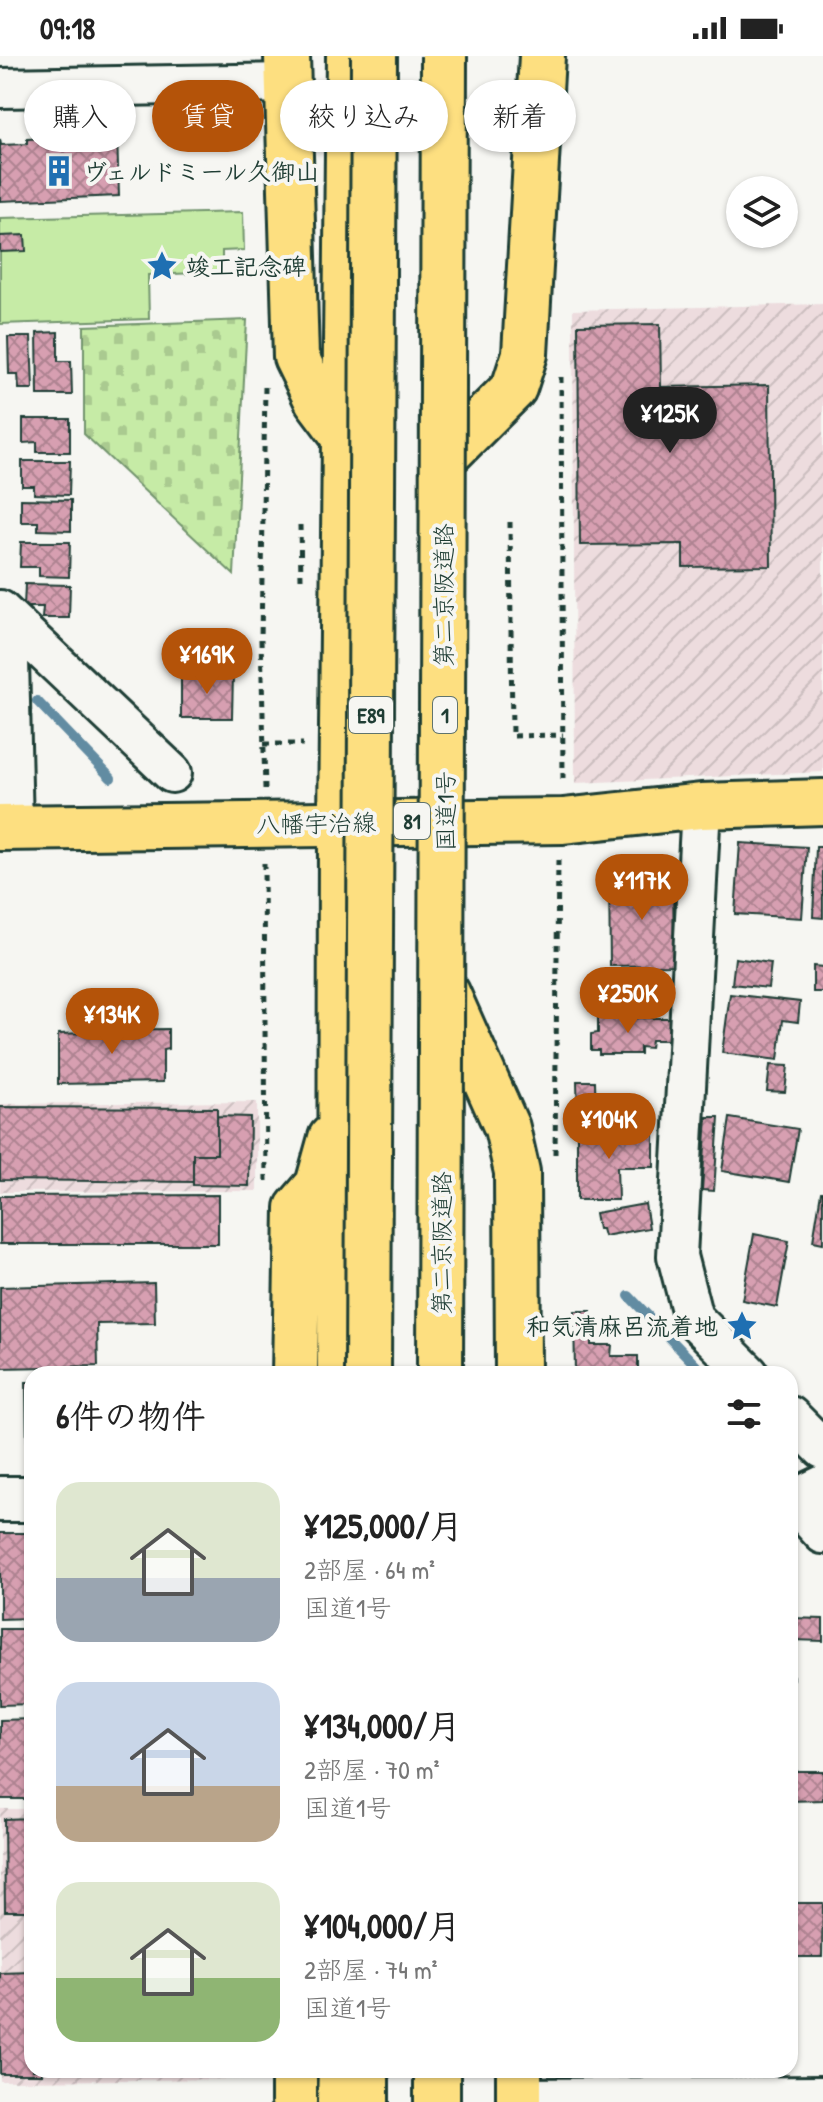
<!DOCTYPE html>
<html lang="ja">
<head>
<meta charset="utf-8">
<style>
  body { margin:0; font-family:"Patrick Hand","Klee One",sans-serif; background:#f6f6f6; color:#222; height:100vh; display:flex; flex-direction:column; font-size:30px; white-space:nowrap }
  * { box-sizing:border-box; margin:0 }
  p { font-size:26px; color:#767676 }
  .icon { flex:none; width:44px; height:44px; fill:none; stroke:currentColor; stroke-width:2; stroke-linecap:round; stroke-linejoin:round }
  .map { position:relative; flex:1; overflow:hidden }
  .panel { position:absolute; left:24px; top:1310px; width:774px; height:712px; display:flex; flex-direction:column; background:#fff; border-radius:24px; box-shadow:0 2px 6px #0004 }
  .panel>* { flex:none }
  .top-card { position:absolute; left:24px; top:24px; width:776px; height:72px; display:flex; gap:16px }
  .tools { position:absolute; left:726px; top:120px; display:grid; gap:16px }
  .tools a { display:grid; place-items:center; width:72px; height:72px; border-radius:50%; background:#fff; box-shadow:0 2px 6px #0004; font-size:40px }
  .price { position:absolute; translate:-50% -68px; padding:0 18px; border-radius:28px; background:#b45309; color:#fff; font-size:26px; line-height:52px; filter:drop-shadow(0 2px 4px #0008) }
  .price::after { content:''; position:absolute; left:50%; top:48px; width:24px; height:18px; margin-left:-12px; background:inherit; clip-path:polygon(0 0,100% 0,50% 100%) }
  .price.active { background:#222; color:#fff }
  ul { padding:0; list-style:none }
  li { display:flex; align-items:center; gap:24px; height:200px; padding:0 32px }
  li span { display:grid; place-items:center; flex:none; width:224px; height:160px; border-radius:24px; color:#555 }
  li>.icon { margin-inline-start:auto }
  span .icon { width:96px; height:96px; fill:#fffc; stroke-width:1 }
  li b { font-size:34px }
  h2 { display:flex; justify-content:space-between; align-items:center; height:96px; padding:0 32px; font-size:34px }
  .tag { padding:0 28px; border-radius:36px; background:#fff; box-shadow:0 2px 6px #0004; font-size:28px; line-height:72px }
  .tag.active { background:#b45309; color:#fff }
  .status { display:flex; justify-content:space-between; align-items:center; height:56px; padding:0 40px; background:#fff; direction:ltr }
  .status svg { height:22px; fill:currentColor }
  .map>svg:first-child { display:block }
  .industrial { fill:url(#industrial-furrows) }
  .cemetery { fill:url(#cemetery-stones); stroke:#72946d; stroke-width:2 }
  .park { fill:#c6eba6; stroke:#72946d; stroke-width:2 }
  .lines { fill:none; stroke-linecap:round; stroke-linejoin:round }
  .stream { stroke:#628ca2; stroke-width:10 }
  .building { fill:url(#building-cross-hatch); stroke:#1f3d34; stroke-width:2 }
  .minor-casing { stroke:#1f3d34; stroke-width:44 }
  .tertiary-casing { stroke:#1f3d34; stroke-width:50 }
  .primary-casing { stroke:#1f3d34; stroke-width:50 }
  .trunk-casing { stroke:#1f3d34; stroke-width:50 }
  .motorway-casing { stroke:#1f3d34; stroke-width:50 }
  .path { stroke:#1f3d34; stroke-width:5; stroke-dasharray:6 6; stroke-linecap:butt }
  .minor { stroke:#f6f6f2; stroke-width:38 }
  .tertiary { stroke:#f6f6f2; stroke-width:44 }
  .primary { stroke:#fddf80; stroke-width:44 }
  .trunk { stroke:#fddf80; stroke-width:44 }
  .motorway { stroke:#fddf80; stroke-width:44 }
  .motorway-bridge-casing { stroke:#1f3d34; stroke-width:50; stroke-linecap:butt }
  .motorway-bridge { stroke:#fddf80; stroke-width:44 }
  .labels { text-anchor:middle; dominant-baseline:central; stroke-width:8; stroke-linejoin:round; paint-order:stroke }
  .shield { fill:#f6f6f2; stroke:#60746d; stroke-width:2 }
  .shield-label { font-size:22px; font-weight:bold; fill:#1f3d34 }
  .poi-label { font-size:24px; font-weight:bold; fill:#1f3d34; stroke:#f6f6f2; text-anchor:start }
  .street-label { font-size:24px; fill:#1f3d34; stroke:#f6f6f2 }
</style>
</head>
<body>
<div class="status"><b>09:18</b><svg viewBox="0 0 49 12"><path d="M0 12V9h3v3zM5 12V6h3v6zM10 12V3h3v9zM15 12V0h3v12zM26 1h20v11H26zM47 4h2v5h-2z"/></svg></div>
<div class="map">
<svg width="823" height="2046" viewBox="0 0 823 2046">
  <defs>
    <pattern id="industrial-furrows" width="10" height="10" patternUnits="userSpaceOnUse" patternTransform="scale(2)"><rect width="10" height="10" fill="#eddcde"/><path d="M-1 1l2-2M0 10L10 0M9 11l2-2" fill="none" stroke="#cbbebf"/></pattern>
    <pattern id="cemetery-stones" width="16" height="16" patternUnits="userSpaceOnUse" patternTransform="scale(2)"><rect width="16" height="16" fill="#c6eba6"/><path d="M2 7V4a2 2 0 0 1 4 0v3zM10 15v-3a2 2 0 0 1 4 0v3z" fill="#aaca90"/></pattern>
    <pattern id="building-cross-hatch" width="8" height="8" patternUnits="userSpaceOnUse" patternTransform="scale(2)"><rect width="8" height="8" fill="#d79fb1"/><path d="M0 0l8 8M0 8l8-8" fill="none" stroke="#ae8391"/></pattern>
  </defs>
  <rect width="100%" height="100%" fill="#f6f6f2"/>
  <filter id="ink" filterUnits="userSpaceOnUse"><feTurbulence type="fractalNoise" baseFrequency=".0125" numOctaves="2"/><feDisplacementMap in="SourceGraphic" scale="16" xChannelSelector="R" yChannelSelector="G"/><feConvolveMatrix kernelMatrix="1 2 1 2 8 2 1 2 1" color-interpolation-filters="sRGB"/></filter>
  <g filter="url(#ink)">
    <!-- industrial -->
    <path class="industrial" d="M 823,248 L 823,716 L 575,727 L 573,254 Z
      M 257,1046 L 257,1135 L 0,1136 L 0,1048 Z
      M 0,1753 L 32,1753 L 32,2014 L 247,2014 L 247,2023 L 0,2025 Z"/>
    <!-- cemetery -->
    <path class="cemetery" d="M 247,264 L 234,519 L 84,378 L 84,270 Z"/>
    <!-- park -->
    <path class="park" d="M 243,156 L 244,194 L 222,195 L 222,216 L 148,219 L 149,263 L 0,268 L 0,162 Z"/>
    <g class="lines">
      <!-- stream -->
      <path class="stream" d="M 37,645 L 111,722
        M 629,1240 L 704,1318"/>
    </g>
    <!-- building -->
    <path class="building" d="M 117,79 L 119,140 L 0,145 L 0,83 L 1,89 L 27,88 L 27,83 L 70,81 L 70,87 L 97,86 L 97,80 Z
      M 25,179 L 26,195 L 0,196 L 0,180 Z
      M 660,268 L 661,331 L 769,329 L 771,510 L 683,511 L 683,488 L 580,489 L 578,269 Z
      M 58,276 L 58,305 L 71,305 L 72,339 L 38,339 L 37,277 Z
      M 8,281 L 31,281 L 33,333 L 19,333 L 18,318 L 9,318 Z
      M 23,363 L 70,363 L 70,396 L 37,396 L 37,386 L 23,387 Z
      M 22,405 L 70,405 L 69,439 L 34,438 L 34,430 L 22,430 Z
      M 21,443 L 71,444 L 71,475 L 38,474 L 38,466 L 21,466 Z
      M 21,486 L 70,486 L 69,521 L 39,520 L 39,511 L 20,511 Z
      M 25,528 L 70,529 L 69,562 L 42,562 L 43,551 L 24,551 Z
      M 233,618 L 232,662 L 181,662 L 181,619 Z
      M 740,787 L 807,791 L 802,862 L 735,858 Z
      M 816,791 L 823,791 L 823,862 L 813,861 Z
      M 673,821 L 674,909 L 610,910 L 609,822 Z
      M 735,902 L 771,907 L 768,932 L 732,928 Z
      M 813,910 L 823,911 L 823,936 L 813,936 Z
      M 730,938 L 800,946 L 798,966 L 783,964 L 778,1004 L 722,997 Z
      M 598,962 L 669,962 L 669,984 L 651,984 L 650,992 L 640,991 L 640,998 L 599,998 L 599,994 L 591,994 L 591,978 L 598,977 Z
      M 168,973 L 168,993 L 163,994 L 163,1026 L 58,1028 L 58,978 L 87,977 L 87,974 Z
      M 770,1009 L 788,1010 L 785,1036 L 767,1035 Z
      M 577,1025 L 595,1025 L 596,1065 L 578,1066 Z
      M 0,1051 L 217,1052 L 217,1098 L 193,1098 L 193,1126 L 0,1124 Z
      M 217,1060 L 250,1061 L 249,1130 L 193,1129 L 193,1098 L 217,1098 Z
      M 707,1061 L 719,1061 L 714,1135 L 702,1134 Z
      M 730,1062 L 798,1073 L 789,1126 L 722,1115 Z
      M 577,1076 L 654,1076 L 654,1111 L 617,1111 L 618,1144 L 577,1144 Z
      M 821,1136 L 823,1136 L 823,1187 L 813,1185 Z
      M 218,1139 L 218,1188 L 0,1188 L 0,1140 Z
      M 645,1148 L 649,1172 L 604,1180 L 602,1173 L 598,1173 L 595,1157 Z
      M 754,1178 L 789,1185 L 777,1251 L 742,1244 Z
      M 154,1227 L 155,1267 L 97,1268 L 98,1310 L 0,1312 L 0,1231 Z
      M 574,1255 L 591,1255 L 591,1289 L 612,1289 L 611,1300 L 638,1300 L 638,1318 L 575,1318 Z
      M 26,1326 L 32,1326 L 32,1389 L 27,1389 Z
      M 0,1477 L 32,1477 L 32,1562 L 0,1563 Z
      M 790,1562 L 823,1563 L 823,1585 L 793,1584 L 793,1648 L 790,1648 Z
      M 0,1573 L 32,1573 L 32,1648 L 0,1649 Z
      M 32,1663 L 32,1743 L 0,1743 L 0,1664 Z
      M 790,1715 L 823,1715 L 823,1744 L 790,1745 Z
      M 32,1762 L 32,1855 L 5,1855 L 4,1763 Z
      M 790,1847 L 823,1847 L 822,1901 L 790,1901 Z
      M 32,1916 L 32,2014 L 42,2014 L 42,2018 L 0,2018 L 0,1917 Z
      M 612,2014 L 785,2014 L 785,2016 Z"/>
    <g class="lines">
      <defs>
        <path id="minor" d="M 0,32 L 288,27
          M 0,554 L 172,717
          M 8,562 L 13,772
          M 701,750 L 677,1200 L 693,1262 L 749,1318
          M 790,1360 L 823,1393
          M 823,1429 L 792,1444 L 823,1478
          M 519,2042 L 823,2040"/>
        <path id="tertiary" d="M 0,1443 L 32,1443
          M 790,1444 L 792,1444"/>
        <path id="primary" d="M 0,772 L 563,765 L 701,750 L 823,746"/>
        <path id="trunk" d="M 287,0 L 296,301 L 317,344 L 344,380
          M 446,400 L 514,332 L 525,298 L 542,0
          M 447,937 L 507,1072 L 517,1116 L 518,1318
          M 295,1318 L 298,1152 L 318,1129 L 331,1082
          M 340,1318 L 341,767 L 349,0
          M 294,2046 L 294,2014
          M 340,2046 L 341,2014
          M 519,2046 L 519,2014"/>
        <path id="motorway" d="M 366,2046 L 366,2014
          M 437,2046 L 437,2014"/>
      </defs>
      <!-- minor casing -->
      <use href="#minor" class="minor-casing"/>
      <!-- tertiary casing -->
      <use href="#tertiary" class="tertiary-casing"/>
      <!-- primary casing -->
      <use href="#primary" class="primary-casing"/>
      <!-- trunk casing -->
      <use href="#trunk" class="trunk-casing"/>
      <!-- motorway casing -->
      <use href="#motorway" class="motorway-casing"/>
      <!-- path -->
      <path class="path" d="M 561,321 L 563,727
        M 510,466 L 512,680 L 563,679
        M 300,469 L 301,524
        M 264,688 L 303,688
        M 265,733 L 261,584 L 265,331
        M 264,807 L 266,1129
        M 555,1098 L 558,804"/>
      <!-- minor -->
      <use href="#minor" class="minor"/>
      <!-- tertiary -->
      <use href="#tertiary" class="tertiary"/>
      <!-- primary -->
      <use href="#primary" class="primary"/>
      <!-- trunk -->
      <use href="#trunk" class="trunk"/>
      <!-- motorway -->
      <use href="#motorway" class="motorway"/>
      <defs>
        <path id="motorway-bridge" d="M 368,1318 L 374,0
          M 440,1318 L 444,0"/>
      </defs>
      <!-- motorway-bridge casing -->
      <use href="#motorway-bridge" class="motorway-bridge-casing"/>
      <!-- motorway-bridge -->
      <use href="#motorway-bridge" class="motorway-bridge"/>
    </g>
  </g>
  <!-- icons -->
  <defs>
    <symbol id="building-bare" viewBox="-9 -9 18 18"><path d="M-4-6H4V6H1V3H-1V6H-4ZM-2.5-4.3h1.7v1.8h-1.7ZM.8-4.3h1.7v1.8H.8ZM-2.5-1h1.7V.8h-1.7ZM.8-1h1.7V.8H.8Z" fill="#1f6fb2" stroke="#f6f6f2" stroke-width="2.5" paint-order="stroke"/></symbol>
    <symbol id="sight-bare" viewBox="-9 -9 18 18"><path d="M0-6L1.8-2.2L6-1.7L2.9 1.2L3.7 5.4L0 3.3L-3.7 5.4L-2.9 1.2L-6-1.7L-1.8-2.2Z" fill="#1f6fb2" stroke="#f6f6f2" stroke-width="2.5" paint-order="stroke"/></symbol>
  </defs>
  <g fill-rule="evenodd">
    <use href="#building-bare" x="37" y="93" width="44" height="44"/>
    <use href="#sight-bare" x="140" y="188" width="44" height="44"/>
    <use href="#sight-bare" x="720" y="1248" width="44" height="44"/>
  </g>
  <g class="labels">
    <!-- shield labels -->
    <g class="shield">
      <rect x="349" y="641" width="44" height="36" rx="6"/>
      <rect x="433" y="641" width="24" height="36" rx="6"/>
      <rect x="394" y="747" width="36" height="36" rx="6"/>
    </g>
    <g class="shield-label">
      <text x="371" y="659">E89</text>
      <text x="445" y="659">1</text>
      <text x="412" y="765">81</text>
    </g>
    <!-- poi labels -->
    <g class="poi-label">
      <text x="83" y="115">ヴェルドミール久御山</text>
      <text x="186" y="210">竣工記念碑</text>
      <text x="718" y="1270" text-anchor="end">和気清麻呂流着地</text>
    </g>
    <!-- street labels -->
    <g class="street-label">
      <text transform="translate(443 539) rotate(-90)">第二京阪道路</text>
      <text transform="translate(445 755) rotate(-90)">国道1号</text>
      <text transform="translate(316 767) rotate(-1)">八幡宇治線</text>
      <text transform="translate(441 1187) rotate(-90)">第二京阪道路</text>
    </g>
  </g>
</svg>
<div class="tools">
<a><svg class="icon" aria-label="layers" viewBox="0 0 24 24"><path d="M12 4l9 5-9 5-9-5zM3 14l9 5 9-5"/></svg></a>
</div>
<b class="price active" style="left:670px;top:399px">¥125K</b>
<b class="price" style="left:207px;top:640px">¥169K</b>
<b class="price" style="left:642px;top:866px">¥117K</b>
<b class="price" style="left:628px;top:979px">¥250K</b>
<b class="price" style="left:112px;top:1000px">¥134K</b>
<b class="price" style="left:609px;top:1105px">¥104K</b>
<div class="top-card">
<a class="tag">購入</a>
<a class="tag active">賃貸</a>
<a class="tag">絞り込み</a>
<a class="tag">新着</a>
</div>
<section class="panel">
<h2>6件の物件<svg class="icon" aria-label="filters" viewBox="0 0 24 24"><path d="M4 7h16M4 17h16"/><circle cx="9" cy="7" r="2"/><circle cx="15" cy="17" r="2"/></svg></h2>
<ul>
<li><span style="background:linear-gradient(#dfe7d0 60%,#9aa5b1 0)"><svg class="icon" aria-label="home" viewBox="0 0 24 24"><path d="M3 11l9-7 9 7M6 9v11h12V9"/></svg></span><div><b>¥125,000/月</b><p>2部屋 · 64 m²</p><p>国道1号</p></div></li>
<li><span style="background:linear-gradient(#c9d6e8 65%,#b9a48a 0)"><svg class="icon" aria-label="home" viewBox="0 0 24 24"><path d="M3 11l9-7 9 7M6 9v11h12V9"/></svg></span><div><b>¥134,000/月</b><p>2部屋 · 70 m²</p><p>国道1号</p></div></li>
<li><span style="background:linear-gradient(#dfe7d0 60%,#8fb573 0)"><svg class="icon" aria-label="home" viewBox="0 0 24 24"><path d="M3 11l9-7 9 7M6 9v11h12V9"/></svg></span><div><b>¥104,000/月</b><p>2部屋 · 74 m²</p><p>国道1号</p></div></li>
</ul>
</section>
</div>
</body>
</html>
